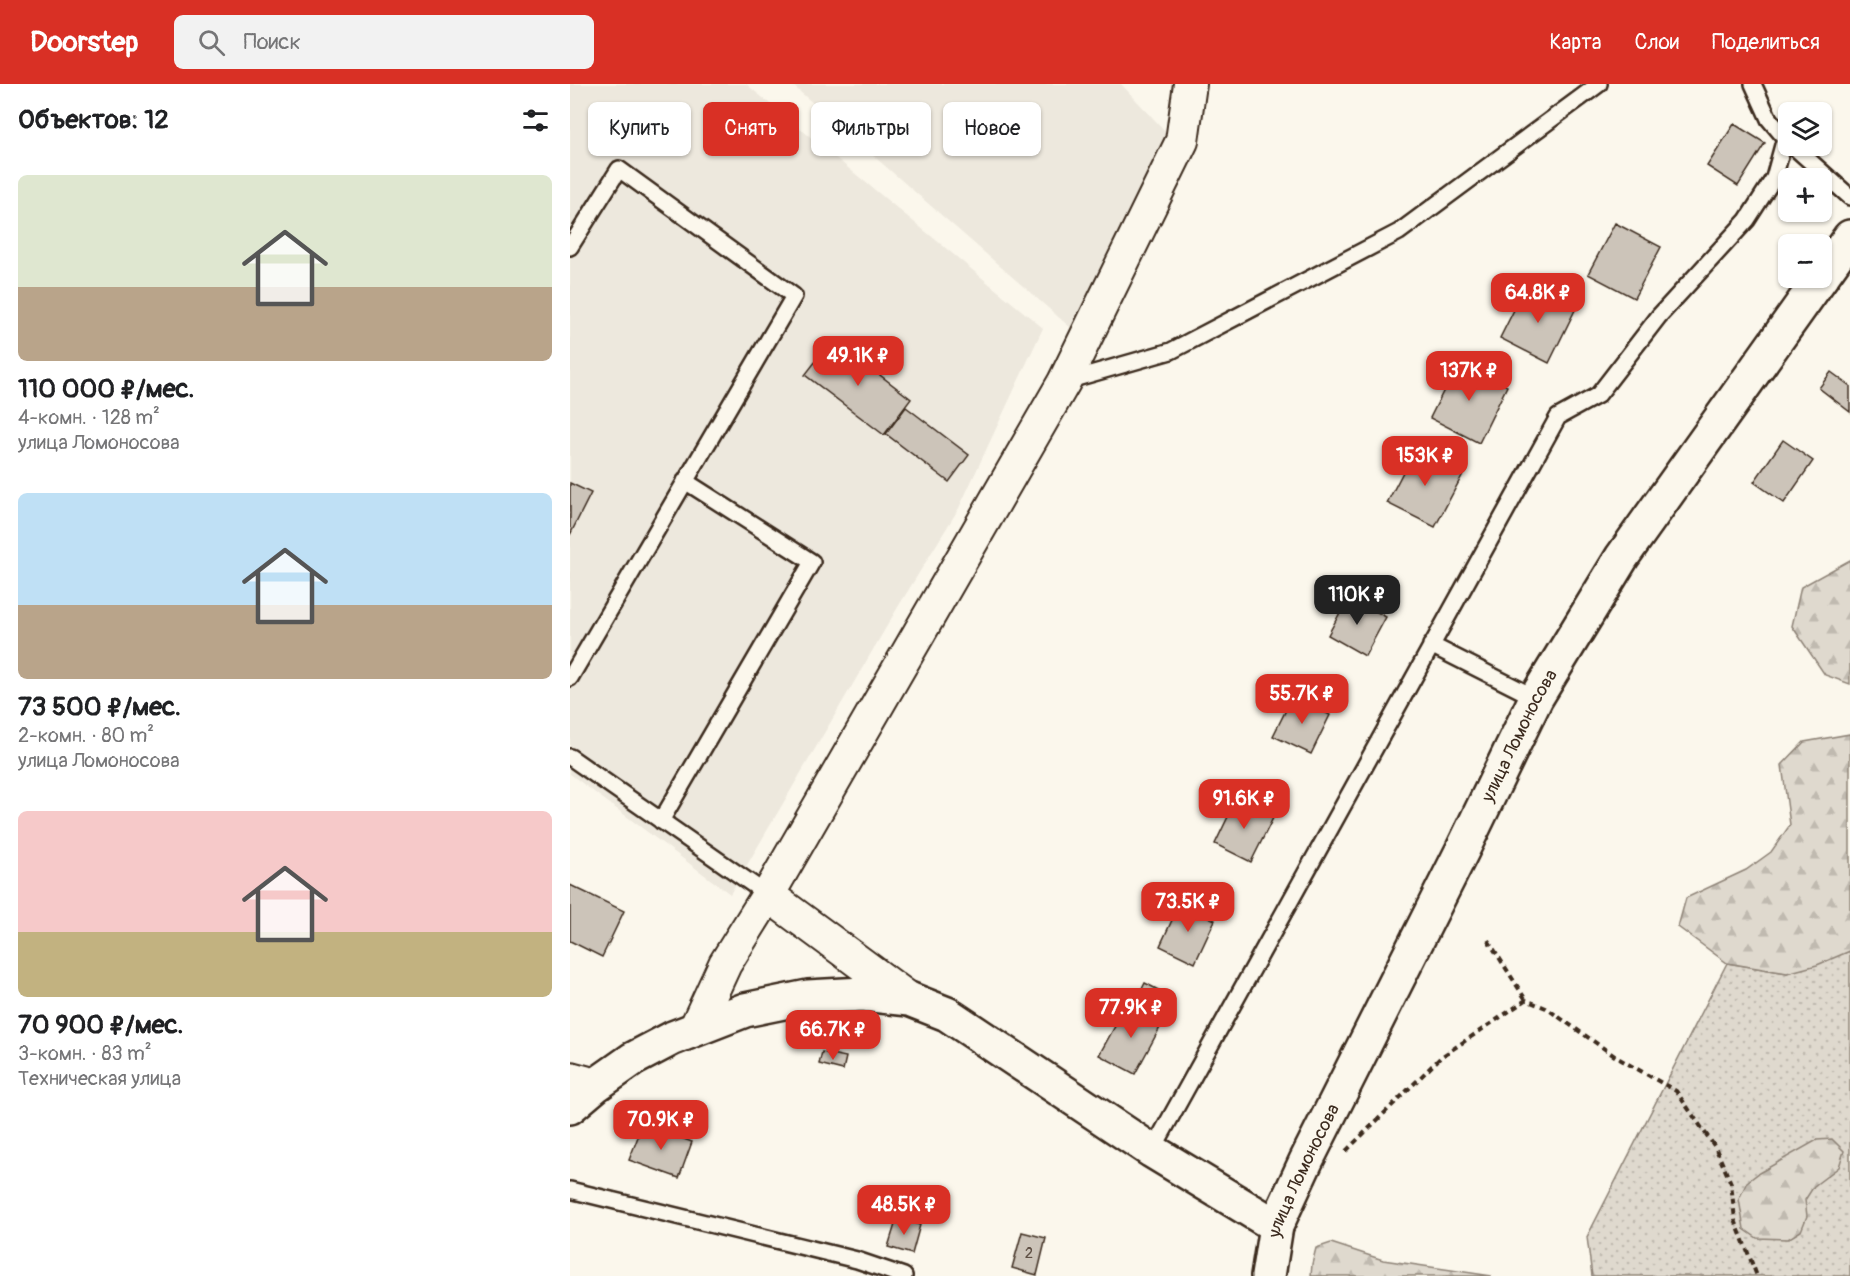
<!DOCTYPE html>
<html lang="ru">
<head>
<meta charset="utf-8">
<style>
  body { margin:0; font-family:Pangolin,sans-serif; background:#f2f2f2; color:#202124; height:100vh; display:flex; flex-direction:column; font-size:22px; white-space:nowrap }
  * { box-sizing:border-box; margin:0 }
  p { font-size:20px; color:#757577 }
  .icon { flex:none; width:33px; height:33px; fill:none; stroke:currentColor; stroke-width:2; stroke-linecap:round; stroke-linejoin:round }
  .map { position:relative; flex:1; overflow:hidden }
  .details { display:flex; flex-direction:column; background:#fff; width:570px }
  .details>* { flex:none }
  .banner { position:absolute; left:18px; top:18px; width:570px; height:54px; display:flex; gap:12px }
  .controls { position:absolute; left:1208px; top:18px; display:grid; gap:12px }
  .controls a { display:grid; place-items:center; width:54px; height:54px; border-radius:9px; background:#fff; box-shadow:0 2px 4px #0004; font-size:30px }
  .price { position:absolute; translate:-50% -51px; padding:0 14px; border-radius:12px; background:#d93025; color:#fff; font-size:20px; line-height:39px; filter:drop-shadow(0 2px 3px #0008) }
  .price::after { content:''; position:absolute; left:50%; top:36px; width:18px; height:14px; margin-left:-9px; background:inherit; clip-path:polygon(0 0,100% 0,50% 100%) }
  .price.active { background:#222; color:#fff }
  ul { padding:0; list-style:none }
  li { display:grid; align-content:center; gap:12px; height:318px; padding:0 18px }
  li span { display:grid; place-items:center; height:186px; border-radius:9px; color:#555 }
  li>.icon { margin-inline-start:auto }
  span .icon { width:108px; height:108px; fill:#fffc; stroke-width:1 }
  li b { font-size:26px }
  h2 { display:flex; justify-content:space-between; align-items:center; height:72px; padding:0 18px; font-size:26px }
  .chip { padding:0 21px; border-radius:9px; background:#fff; box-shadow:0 2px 4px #0004; font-size:21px; line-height:54px }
  .chip.active { background:#d93025; color:#fff }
  header { display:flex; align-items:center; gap:36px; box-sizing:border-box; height:84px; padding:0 30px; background:#d93025; color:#fff }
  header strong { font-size:28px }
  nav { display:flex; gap:33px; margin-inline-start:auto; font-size:21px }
  .search { width:420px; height:54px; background:#f2f2f2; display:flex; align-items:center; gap:15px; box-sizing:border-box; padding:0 21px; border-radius:9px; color:#757577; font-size:22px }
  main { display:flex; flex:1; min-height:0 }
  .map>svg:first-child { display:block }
  .built { fill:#ede8dd }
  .grass { fill:url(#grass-dots); stroke:#8d8276; stroke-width:1.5 }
  .forest { fill:url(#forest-firs); stroke:#8d8276; stroke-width:1.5 }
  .building { fill:#ccc4b9; stroke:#3b2a1e; stroke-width:1.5 }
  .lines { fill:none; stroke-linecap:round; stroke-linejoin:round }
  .lane-casing { stroke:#3b2a1e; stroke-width:20 }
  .street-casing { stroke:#3b2a1e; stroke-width:36 }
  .secondary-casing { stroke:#3b2a1e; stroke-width:38 }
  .path { stroke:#3b2a1e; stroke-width:4; stroke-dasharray:6 4.5; stroke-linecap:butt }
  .lane { stroke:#fbf7ec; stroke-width:15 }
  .street { stroke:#fbf7ec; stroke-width:32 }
  .secondary { stroke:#fbf7ec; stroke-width:33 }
  .labels { text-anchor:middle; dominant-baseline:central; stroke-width:4.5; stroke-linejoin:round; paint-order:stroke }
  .number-label { font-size:15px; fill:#5f5045 }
  .street-label { font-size:18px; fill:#3b2a1e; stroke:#fbf7ec }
</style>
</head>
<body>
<header>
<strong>Doorstep</strong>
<div class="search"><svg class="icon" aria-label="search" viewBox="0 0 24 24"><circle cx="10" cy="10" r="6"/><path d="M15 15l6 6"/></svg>Поиск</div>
<nav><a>Карта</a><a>Слои</a><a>Поделиться</a></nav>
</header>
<main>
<section class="details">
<h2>Объектов: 12<svg class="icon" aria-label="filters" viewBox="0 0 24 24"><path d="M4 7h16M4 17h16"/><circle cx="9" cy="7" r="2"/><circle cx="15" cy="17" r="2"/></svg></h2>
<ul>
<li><span style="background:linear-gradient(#dfe7d0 60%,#b9a48a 0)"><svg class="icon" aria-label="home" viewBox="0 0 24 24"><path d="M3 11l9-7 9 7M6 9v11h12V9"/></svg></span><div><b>110 000 ₽/мес.</b><p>4-комн. · 128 m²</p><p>улица Ломоносова</p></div></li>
<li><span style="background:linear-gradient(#bfe0f5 60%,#b9a48a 0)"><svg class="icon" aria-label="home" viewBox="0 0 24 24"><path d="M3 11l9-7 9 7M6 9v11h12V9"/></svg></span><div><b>73 500 ₽/мес.</b><p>2-комн. · 80 m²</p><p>улица Ломоносова</p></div></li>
<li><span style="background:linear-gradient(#f6c9c9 65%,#c2b280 0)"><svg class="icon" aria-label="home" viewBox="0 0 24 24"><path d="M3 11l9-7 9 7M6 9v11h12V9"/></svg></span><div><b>70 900 ₽/мес.</b><p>3-комн. · 83 m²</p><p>Техническая улица</p></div></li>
</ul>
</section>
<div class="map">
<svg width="1280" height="1192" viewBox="0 0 1280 1192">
  <defs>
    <pattern id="grass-dots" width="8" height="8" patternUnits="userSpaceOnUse" patternTransform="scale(1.5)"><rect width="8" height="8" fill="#dfd9ce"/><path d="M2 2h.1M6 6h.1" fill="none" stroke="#c0bab0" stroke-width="1.8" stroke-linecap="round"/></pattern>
    <pattern id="forest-firs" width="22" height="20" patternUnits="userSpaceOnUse" patternTransform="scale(1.5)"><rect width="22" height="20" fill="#dfd9ce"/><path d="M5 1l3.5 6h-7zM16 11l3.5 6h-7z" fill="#c0bab0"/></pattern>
  </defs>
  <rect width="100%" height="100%" fill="#fbf7ec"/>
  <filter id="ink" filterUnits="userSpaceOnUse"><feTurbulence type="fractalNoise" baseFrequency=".0167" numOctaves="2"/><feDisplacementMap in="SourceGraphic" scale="12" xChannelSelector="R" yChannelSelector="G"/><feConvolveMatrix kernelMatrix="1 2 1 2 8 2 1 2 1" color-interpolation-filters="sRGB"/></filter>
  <g filter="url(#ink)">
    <!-- built -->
    <path class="built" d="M 0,0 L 176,0 L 473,244 L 389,424 L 328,523 L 160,810 L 0,690 Z
      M 221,0 L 551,0 L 598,50 L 501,244 Z"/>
    <!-- grass -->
    <path class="grass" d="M 1280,867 L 1280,1192 L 1022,1192 L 1017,1153 L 1157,879 L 1217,889 Z"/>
    <!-- forest -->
    <path class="forest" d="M 1280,476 L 1280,600 L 1255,591 L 1222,542 L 1231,503 Z
      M 1280,650 L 1280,867 L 1247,881 L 1217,889 L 1157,879 L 1108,843 L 1116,814 L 1176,786 L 1201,768 L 1220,741 L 1212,681 L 1234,658 Z
      M 1262,1055 L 1274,1067 L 1269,1083 L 1244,1102 L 1235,1116 L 1237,1132 L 1231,1147 L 1218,1155 L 1187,1154 L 1174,1145 L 1169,1115 L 1177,1098 L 1189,1089 L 1247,1056 Z
      M 761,1159 L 813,1176 L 922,1192 L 741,1192 L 742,1180 L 746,1164 Z"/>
    <!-- building -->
    <path class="building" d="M 1164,40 L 1195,59 L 1168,102 L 1137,82 Z
      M 1045,139 L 1091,163 L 1064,214 L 1018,190 Z
      M 956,202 L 1005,226 L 979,279 L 930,254 Z
      M 263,255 L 341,315 L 314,351 L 235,291 Z
      M 888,278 L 937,302 L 909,359 L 860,334 Z
      M 1261,288 L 1280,302 L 1280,328 L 1249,304 Z
      M 336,323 L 399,371 L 379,398 L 316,350 Z
      M 1213,356 L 1243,377 L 1214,419 L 1184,398 Z
      M 846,363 L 894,388 L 865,443 L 817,419 Z
      M 0,399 L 21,409 L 0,451 Z
      M 779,512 L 816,533 L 795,572 L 758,551 Z
      M 723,612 L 760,631 L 741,670 L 703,652 Z
      M 667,714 L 704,732 L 681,778 L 645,760 Z
      M 0,801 L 54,827 L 32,873 L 0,857 Z
      M 610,819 L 645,836 L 625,879 L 590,862 Z
      M 575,899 L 600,912 L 590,932 L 565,919 Z
      M 558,919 L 593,938 L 565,990 L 529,971 Z
      M 252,968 L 276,973 L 273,986 L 249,980 Z
      M 73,1040 L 122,1058 L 109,1094 L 59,1076 Z
      M 327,1134 L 350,1141 L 342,1170 L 318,1163 Z
      M 452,1148 L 476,1154 L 467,1191 L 442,1184 Z"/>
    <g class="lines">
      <defs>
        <path id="lane" d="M 1223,62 L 1280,113
          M 0,163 L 49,85 L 224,212 L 0,594
          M 496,297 L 601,267 L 829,148 L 1029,0
          M 861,561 L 966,614
          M 0,673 L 198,811
          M 91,737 L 242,478 L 115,397
          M 582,1067 L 988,333 L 1028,311 L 1089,232 L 1177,136 L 1204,94 L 1215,54 L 1199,35 L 1183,0
          M 0,1106 L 287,1176 L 334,1192"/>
        <path id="street" d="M 198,811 L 339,915
          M 125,945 L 155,880 L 198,811 L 494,298 L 612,57 L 620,0
          M 0,994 L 26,1001"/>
        <g id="secondary">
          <path d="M 0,1023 L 26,1001 L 63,975 L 103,954 L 175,926 L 238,913 L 293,910 L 339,915 L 377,930 L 582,1067 L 706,1142"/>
          <path id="s1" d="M 698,1192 L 706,1142 L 736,1077 L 892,767 L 966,614 L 1052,473 L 1280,153"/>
        </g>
      </defs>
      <!-- lane casing -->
      <use href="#lane" class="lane-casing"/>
      <!-- street casing -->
      <use href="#street" class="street-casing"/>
      <!-- secondary casing -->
      <use href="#secondary" class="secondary-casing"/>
      <!-- path -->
      <path class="path" d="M 918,856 L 956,916
        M 776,1067 L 871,973 L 956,916 L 976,924 L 1046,973 L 1106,1007 L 1145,1063 L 1161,1099 L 1165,1136 L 1187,1192"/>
      <!-- lane -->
      <use href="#lane" class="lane"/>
      <!-- street -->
      <use href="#street" class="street"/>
      <!-- secondary -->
      <use href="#secondary" class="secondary"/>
    </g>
  </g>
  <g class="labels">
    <!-- number labels -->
    <g class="number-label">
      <text x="459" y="1169">2</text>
    </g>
    <!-- street labels -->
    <g class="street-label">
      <text stroke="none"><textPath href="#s1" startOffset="598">улица Ломоносова</textPath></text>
      <text stroke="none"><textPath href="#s1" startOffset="112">улица Ломоносова</textPath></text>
    </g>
  </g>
</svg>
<div class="controls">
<a><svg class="icon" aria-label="layers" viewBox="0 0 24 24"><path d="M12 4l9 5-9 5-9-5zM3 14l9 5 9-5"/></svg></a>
<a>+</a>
<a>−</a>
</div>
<b class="price" style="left:968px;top:240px">64.8K ₽</b>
<b class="price" style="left:288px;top:303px">49.1K ₽</b>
<b class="price" style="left:899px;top:318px">137K ₽</b>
<b class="price" style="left:855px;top:403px">153K ₽</b>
<b class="price active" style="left:787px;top:542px">110K ₽</b>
<b class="price" style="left:732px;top:641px">55.7K ₽</b>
<b class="price" style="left:674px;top:746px">91.6K ₽</b>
<b class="price" style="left:618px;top:849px">73.5K ₽</b>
<b class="price" style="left:561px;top:955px">77.9K ₽</b>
<b class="price" style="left:263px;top:977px">66.7K ₽</b>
<b class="price" style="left:91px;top:1067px">70.9K ₽</b>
<b class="price" style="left:334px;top:1152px">48.5K ₽</b>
<div class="banner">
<a class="chip">Купить</a>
<a class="chip active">Снять</a>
<a class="chip">Фильтры</a>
<a class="chip">Новое</a>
</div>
</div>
</main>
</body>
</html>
